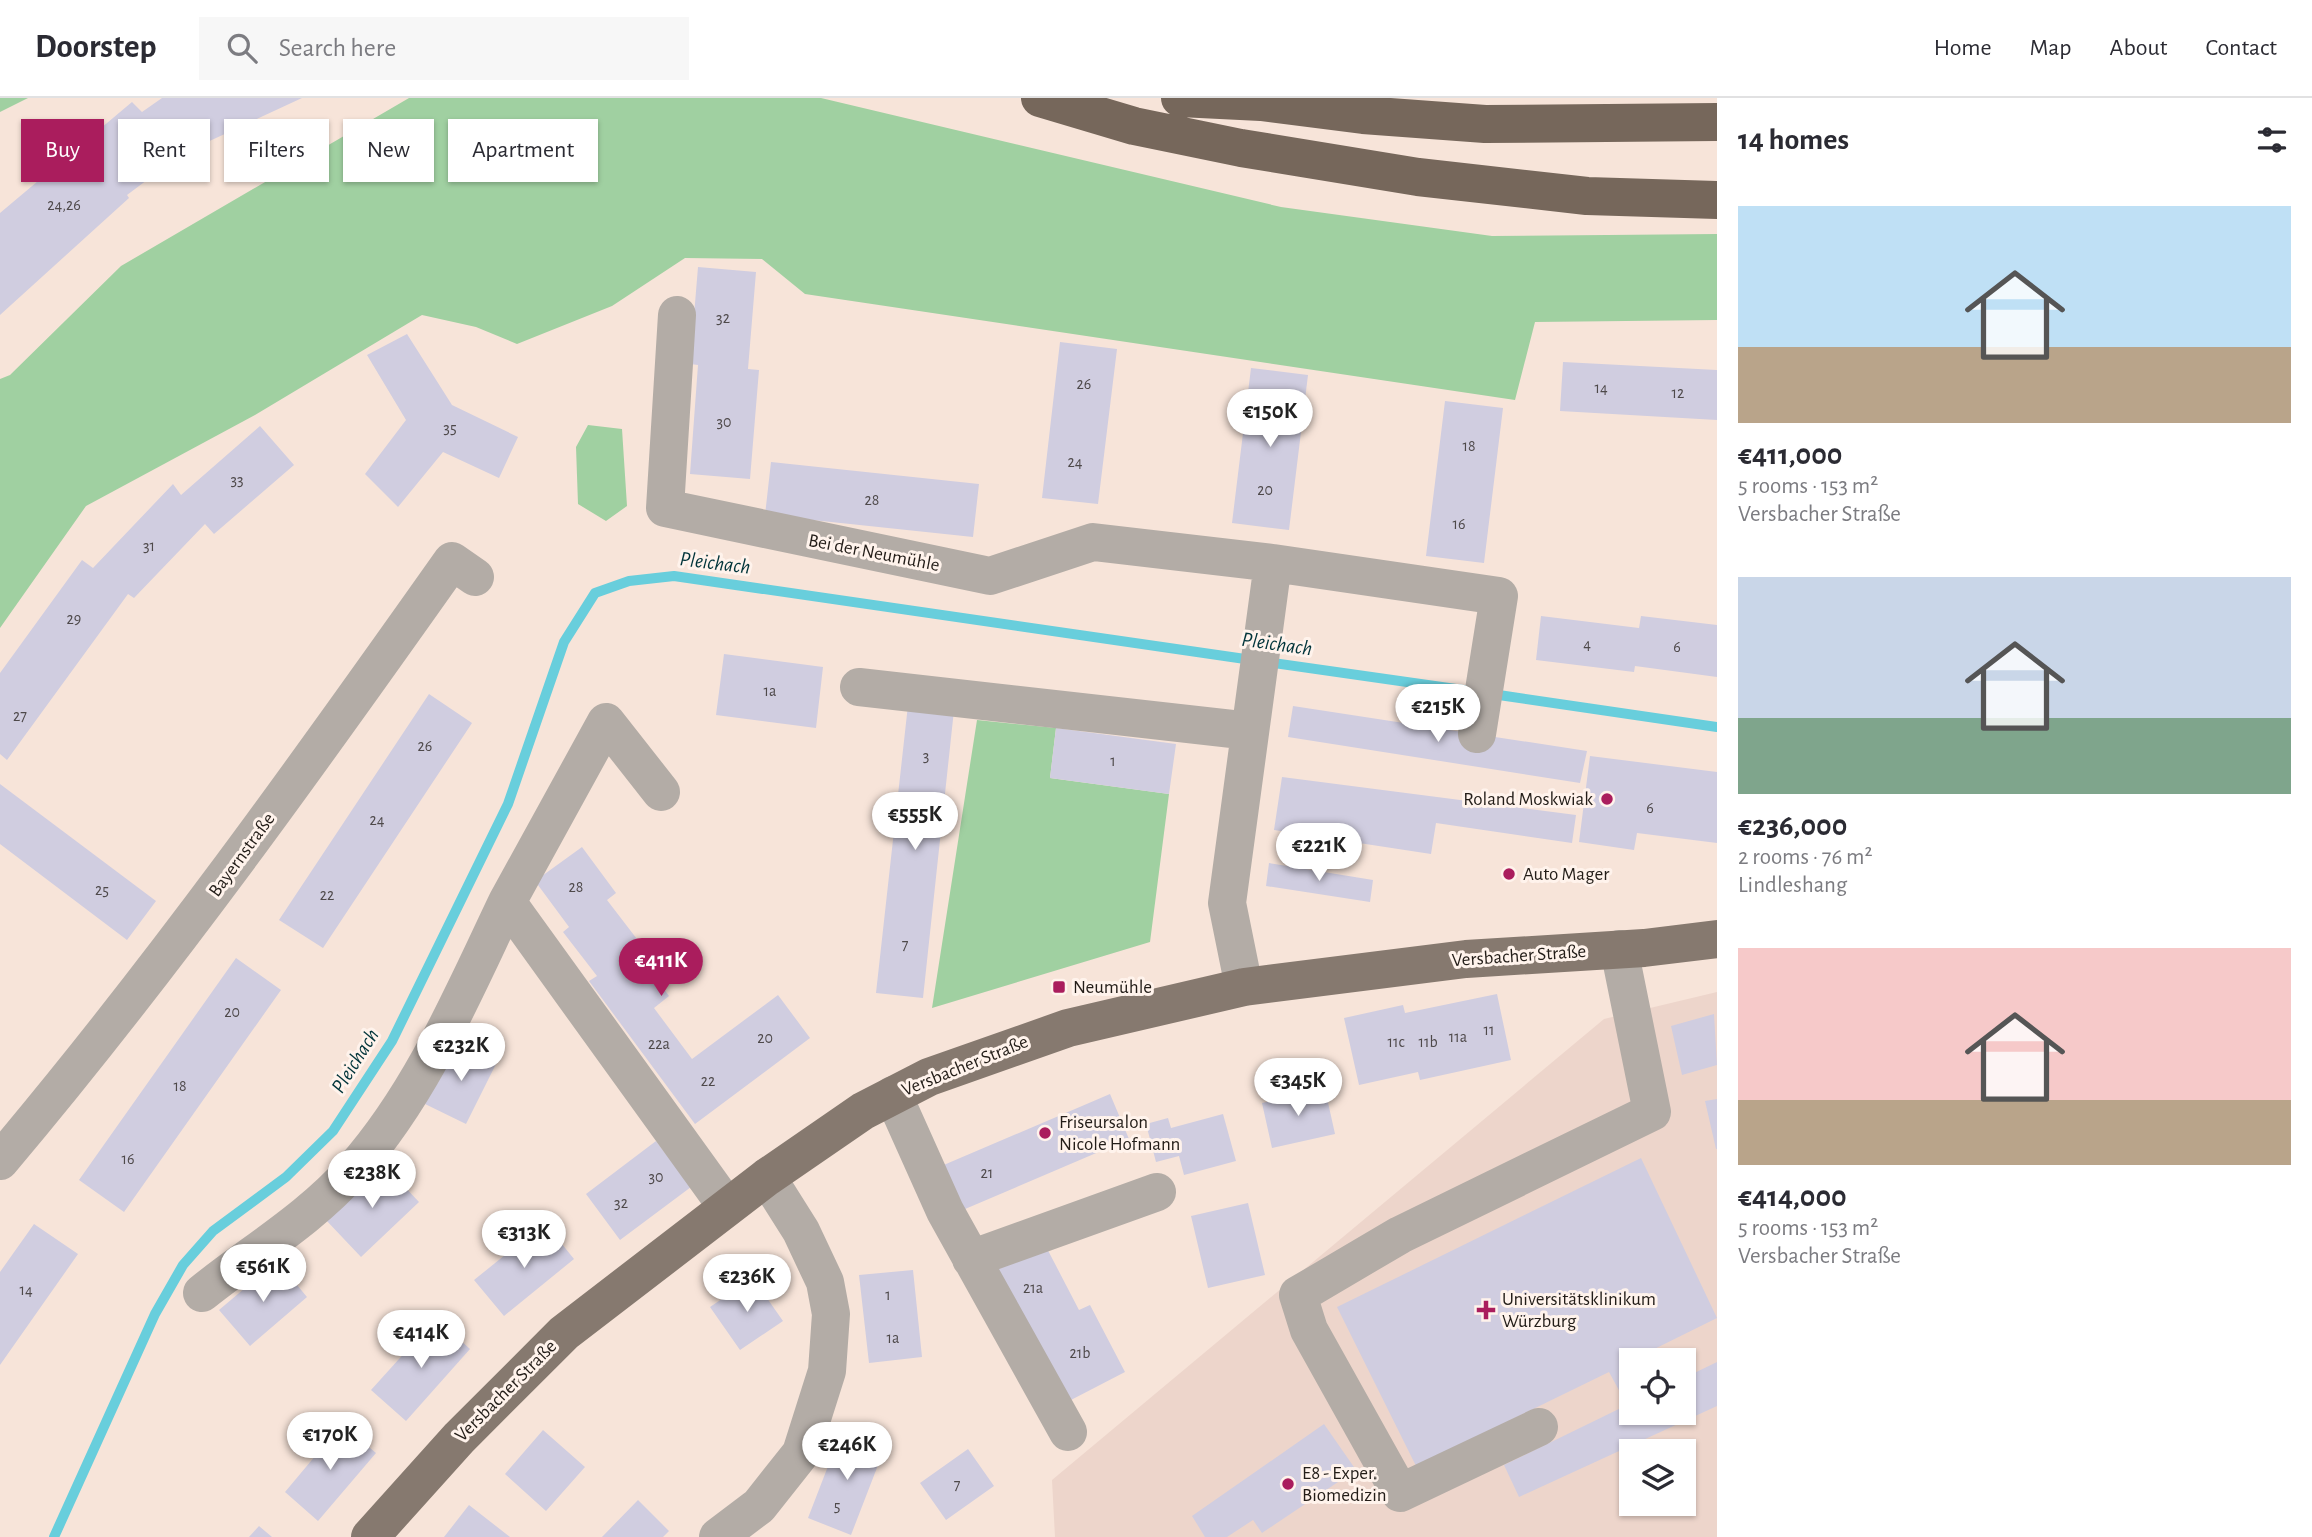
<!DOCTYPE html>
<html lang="en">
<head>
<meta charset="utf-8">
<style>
  body { margin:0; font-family:"Alegreya Sans",sans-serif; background:#f7f7f7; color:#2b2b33; height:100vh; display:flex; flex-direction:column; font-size:26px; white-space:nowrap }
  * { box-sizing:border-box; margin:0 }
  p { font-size:23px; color:#7c7c81 }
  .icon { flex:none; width:38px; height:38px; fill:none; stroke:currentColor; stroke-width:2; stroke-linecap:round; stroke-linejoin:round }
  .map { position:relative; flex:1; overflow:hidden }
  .side { display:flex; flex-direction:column; background:#fff; width:595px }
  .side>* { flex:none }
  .top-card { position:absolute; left:21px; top:21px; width:665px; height:63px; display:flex; gap:14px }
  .tools { position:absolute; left:1619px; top:1250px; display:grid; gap:14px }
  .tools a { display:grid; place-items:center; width:77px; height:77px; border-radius:0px; background:#fff; box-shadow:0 2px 5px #0004; font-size:35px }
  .price { position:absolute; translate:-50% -60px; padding:0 16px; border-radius:24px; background:#fff; color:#222; font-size:23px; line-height:46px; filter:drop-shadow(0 2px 4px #0008) }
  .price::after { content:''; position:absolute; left:50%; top:42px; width:21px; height:16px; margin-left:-10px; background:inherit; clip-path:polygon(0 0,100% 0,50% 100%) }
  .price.current { background:#aa1d5d; color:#fff }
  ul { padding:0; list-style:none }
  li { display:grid; align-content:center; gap:14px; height:371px; padding:0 21px }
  li span { display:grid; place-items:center; height:217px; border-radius:0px; color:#555 }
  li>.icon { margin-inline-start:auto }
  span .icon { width:126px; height:126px; fill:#fffc; stroke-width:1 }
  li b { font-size:30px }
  h2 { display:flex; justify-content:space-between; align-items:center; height:84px; padding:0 21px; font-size:30px }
  .tag { padding:0 24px; border-radius:0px; background:#fff; box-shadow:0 2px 5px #0004; font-size:24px; line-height:63px }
  .tag.current { background:#aa1d5d; color:#fff }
  header { display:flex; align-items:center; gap:42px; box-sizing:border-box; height:98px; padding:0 35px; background:#fff; border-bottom:2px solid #e1e1e2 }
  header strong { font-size:33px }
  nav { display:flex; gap:38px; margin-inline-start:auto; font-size:24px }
  .search { width:490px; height:63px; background:#f7f7f7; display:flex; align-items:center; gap:18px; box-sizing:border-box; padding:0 24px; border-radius:0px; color:#7c7c81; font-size:26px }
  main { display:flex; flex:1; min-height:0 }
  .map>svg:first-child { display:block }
  .medical { fill:#edd5cb; fill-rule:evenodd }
  .green { fill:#a0d0a1 }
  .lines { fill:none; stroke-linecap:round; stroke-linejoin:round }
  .stream { stroke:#68cedc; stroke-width:10 }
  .building { fill:#d0cde0 }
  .minor { stroke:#b3aca6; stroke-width:38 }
  .major { stroke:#86796f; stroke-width:38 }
  .highway { stroke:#76675b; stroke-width:38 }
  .poi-dot { fill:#aa1d5d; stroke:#fff3ec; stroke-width:2.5 }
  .labels { text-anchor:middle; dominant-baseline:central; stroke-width:6; stroke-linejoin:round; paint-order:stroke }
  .number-label { font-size:16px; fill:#4e494a }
  .street-label { font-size:19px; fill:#231d18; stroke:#fff3ec }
  .poi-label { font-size:19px; fill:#231d18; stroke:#fff3ec; text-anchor:start }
  .water-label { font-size:21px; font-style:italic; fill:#00343a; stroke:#fff3ec }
</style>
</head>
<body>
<header>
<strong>Doorstep</strong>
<div class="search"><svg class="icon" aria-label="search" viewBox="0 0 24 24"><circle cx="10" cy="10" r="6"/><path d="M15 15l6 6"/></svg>Search here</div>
<nav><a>Home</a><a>Map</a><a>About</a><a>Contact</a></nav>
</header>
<main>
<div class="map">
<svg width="1717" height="1439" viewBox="0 0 1717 1439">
  <rect width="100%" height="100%" fill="#f7e4d9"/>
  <!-- medical -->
  <path class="medical" d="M 1717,894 L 1717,1439 L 1055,1439 L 1052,1382 L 1604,921 ZM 1631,1262 L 1684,1262 L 1684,1314 L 1631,1314 ZM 1631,1353 L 1684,1353 L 1684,1405 L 1631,1405 Z"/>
  <!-- green -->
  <path class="green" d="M 0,0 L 28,0 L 0,14 Z
    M 409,0 L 821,0 L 1281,109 L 1492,138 L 1717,136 L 1717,222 L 1535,224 L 1515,302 L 805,196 L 762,161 L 685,160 L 612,208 L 517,246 L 476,229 L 422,217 L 255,317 L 86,408 L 0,530 L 0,281 L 10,277 L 121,168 Z
    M 588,327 L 622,331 L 627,408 L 606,423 L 578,406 L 576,349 Z
    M 977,622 L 1056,630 L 1050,680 L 1169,696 L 1150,844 L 932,910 Z"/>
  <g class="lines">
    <!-- stream -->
    <path class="stream" d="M 1267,564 L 1477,594
      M 1492,596 L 1717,629
      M 54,1439 L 155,1216 L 183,1167 L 213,1133 L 286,1079 L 333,1033 L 392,943 L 508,706 L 564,544 L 595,495 L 629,483 L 674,478 L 1252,562"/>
  </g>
  <!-- building -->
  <path class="building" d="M 162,0 L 302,0 L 188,53 L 172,28 L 154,42 L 170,62 L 146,80 L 147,82 L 127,97 L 129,100 L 0,217 L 0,115 L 132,4 L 142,14 Z
    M 698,169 L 756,174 L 748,271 L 759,272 L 750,381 L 690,376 L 698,267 L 690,266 Z
    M 407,236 L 452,307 L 518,339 L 499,380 L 443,354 L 398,409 L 365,376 L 406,322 L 367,257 Z
    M 1060,244 L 1117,251 L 1098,406 L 1042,400 Z
    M 1563,264 L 1717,272 L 1717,322 L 1560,313 Z
    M 1251,270 L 1308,277 L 1289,432 L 1232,425 Z
    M 1445,303 L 1503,310 L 1484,465 L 1426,458 Z
    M 260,328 L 294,367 L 214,436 L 205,426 L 134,500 L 128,496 L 7,662 L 0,656 L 0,575 L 82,462 L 93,470 L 173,386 L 181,397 Z
    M 771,364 L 979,386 L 973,439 L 765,417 Z
    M 1541,518 L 1639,530 L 1641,518 L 1717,527 L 1717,579 L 1635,568 L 1634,574 L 1536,562 Z
    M 724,556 L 823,569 L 816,630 L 716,617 Z
    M 429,596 L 472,625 L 323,850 L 279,822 Z
    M 908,607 L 954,612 L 923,900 L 876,895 Z
    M 1293,608 L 1587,653 L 1580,685 L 1288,639 Z
    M 1056,630 L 1176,646 L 1169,696 L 1050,680 Z
    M 1590,658 L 1717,674 L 1717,745 L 1637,735 L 1634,752 L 1579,744 Z
    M 1282,679 L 1576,717 L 1572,745 L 1436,725 L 1431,756 L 1274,732 Z
    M 0,686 L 156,803 L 127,842 L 0,746 Z
    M 582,749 L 616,795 L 607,802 L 640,845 L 634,850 L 669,898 L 654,910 L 692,961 L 778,897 L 810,940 L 695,1026 L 589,883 L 597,878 L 563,834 L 569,829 L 535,783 Z
    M 1269,765 L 1373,782 L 1370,804 L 1266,788 Z
    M 236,860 L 281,892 L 124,1114 L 79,1082 Z
    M 1497,896 L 1511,962 L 1420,982 L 1418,974 L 1359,987 L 1344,920 L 1403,907 L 1405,915 Z
    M 1714,916 L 1717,967 L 1682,977 L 1671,928 Z
    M 456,943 L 497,964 L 466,1026 L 425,1006 Z
    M 1325,991 L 1335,1036 L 1272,1050 L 1262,1005 Z
    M 1110,996 L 1129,1041 L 951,1117 L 932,1072 Z
    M 1717,1001 L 1717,1051 L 1716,1051 L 1705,1003 Z
    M 1223,1016 L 1236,1063 L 1184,1077 L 1179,1058 L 1156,1064 L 1146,1026 L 1168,1020 L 1171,1030 Z
    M 656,1043 L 691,1089 L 620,1142 L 586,1096 Z
    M 1641,1060 L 1717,1220 L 1624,1266 L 1631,1281 L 1631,1314 L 1684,1314 L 1684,1280 L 1717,1264 L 1717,1308 L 1519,1399 L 1504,1367 L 1627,1307 L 1609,1274 L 1416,1368 L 1337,1209 Z
    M 383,1066 L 419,1104 L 361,1159 L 325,1121 Z
    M 1248,1105 L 1265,1177 L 1208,1190 L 1191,1118 Z
    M 545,1125 L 574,1161 L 504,1218 L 474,1182 Z
    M 34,1126 L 78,1156 L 0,1267 L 0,1174 Z
    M 1041,1139 L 1079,1212 L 1090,1207 L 1125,1274 L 1069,1303 L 987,1167 Z
    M 277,1163 L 307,1199 L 250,1248 L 219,1212 Z
    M 913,1172 L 922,1259 L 869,1265 L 859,1177 Z
    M 753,1180 L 783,1223 L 740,1252 L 710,1209 Z
    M 436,1220 L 470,1251 L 406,1323 L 371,1292 Z
    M 342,1326 L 376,1355 L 318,1423 L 285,1394 Z
    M 1324,1326 L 1356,1372 L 1262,1435 L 1253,1422 L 1227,1439 L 1205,1439 L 1192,1418 Z
    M 543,1332 L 585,1369 L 546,1413 L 505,1376 Z
    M 842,1332 L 885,1349 L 851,1437 L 808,1420 Z
    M 968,1351 L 994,1388 L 946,1422 L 920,1385 Z
    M 638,1402 L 669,1433 L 663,1439 L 602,1439 Z
    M 469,1407 L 510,1439 L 444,1439 Z
    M 259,1428 L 272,1439 L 249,1439 Z"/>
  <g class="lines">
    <!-- minor -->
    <path class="minor" d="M 677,217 L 665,410 L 990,478 L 1093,444 L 1273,465 L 1499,498 L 1477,636
      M 859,589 L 1250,633
      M 507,804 L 606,624 L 661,694
      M 1244,889 L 1227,805 L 1273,465
      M 893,997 L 945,1113 L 1068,1334
      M 0,1063 C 162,871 307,668 452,463 L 475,479
      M 971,1161 L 1157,1094
      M 202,1195 C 253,1154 310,1121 354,1071 C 422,994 463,896 507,804 L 727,1109
      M 1539,1329 L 1400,1395 L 1309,1232 L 1298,1197 L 1400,1137 L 1652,1014 L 1619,851
      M 718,1439 L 759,1408 L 801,1355 L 827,1273 L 831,1216 L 825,1184 L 801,1133 L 767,1079"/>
    <!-- major -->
    <path class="major" d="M 370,1439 L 459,1340 L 564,1235 L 767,1079 L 863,1013 L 929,979 L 1068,930 L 1244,889 L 1466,861 L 1644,850 L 1717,841"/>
    <!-- highway -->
    <path class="highway" d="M 1040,0 L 1134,28 L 1241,50 L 1418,79 L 1587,98 L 1717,102
      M 1180,0 L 1261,4 L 1363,17 L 1485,26 L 1717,24"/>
  </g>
  <!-- markers -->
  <g class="poi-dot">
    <circle cx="1607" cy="701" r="7"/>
    <circle cx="1509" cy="776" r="7"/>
    <rect x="1052" y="882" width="14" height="14" rx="3.5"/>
    <circle cx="1045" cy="1035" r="7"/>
    <path d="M1482.5 1201.5h7v7h7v7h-7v7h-7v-7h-7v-7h7z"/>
    <circle cx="1288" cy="1386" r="7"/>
  </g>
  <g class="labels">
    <!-- number labels -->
    <g class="number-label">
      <text x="64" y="107">24,26</text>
      <text x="723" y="220">32</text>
      <text x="1084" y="286">26</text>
      <text x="1601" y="290">14</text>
      <text x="1678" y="295">12</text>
      <text x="724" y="324">30</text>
      <text x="450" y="330">35</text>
      <text x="1469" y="348">18</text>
      <text x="1075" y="364">24</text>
      <text x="237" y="382">33</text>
      <text x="1265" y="392">20</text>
      <text x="872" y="402">28</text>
      <text x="1459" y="426">16</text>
      <text x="149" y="448">31</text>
      <text x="74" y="521">29</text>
      <text x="1587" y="546">4</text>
      <text x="1677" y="549">6</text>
      <text x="770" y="593">1a</text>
      <text x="20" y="618">27</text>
      <text x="425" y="648">26</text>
      <text x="926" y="658">3</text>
      <text x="1113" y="663">1</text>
      <text x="1650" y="710">6</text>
      <text x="377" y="722">24</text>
      <text x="576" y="789">28</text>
      <text x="102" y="792">25</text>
      <text x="327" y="797">22</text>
      <text x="905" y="847">7</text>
      <text x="232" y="914">20</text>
      <text x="1489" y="932">11</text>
      <text x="1458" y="939">11a</text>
      <text x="765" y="940">20</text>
      <text x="1396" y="944">11c</text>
      <text x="1428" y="944">11b</text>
      <text x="659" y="946">22a</text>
      <text x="708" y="983">22</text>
      <text x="180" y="988">18</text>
      <text x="128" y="1061">16</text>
      <text x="987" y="1075">21</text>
      <text x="656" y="1079">30</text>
      <text x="621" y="1105">32</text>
      <text x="1033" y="1190">21a</text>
      <text x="26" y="1192">14</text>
      <text x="888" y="1197">1</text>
      <text x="893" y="1240">1a</text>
      <text x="1080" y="1255">21b</text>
      <text x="957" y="1387">7</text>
      <text x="837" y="1408">5</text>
    </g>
    <!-- street labels -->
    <g class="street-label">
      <text transform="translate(874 455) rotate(11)">Bei der Neumühle</text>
      <text transform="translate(242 757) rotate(-54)">Bayernstraße</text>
      <text transform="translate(1519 858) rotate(-4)">Versbacher Straße</text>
      <text transform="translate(965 968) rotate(-22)">Versbacher Straße</text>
      <text transform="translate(506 1293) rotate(-45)">Versbacher Straße</text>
    </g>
    <!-- poi labels -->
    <g class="poi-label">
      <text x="1593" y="701" text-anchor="end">Roland Moskwiak</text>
      <text x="1523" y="776">Auto Mager</text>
      <text x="1073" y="889">Neumühle</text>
      <text x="1059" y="1024">Friseursalon<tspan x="1059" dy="22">Nicole Hofmann</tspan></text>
      <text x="1502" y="1201">Universitätsklinikum<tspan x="1502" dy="22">Würzburg</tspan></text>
      <text x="1302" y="1375">E8 - Exper.<tspan x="1302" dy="22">Biomedizin</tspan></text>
    </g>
    <!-- water labels -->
    <g class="water-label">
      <text transform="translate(715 465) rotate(7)">Pleichach</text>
      <text transform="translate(1277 546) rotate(8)">Pleichach</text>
      <text transform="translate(355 963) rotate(-58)">Pleichach</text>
    </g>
  </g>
</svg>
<div class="tools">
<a><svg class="icon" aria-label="locate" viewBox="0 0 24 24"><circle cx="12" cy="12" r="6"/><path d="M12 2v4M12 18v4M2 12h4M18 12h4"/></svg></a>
<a><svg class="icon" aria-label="layers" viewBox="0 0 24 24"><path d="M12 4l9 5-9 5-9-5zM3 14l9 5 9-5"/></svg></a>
</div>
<b class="price" style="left:1270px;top:351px">€150K</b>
<b class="price" style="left:1438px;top:646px">€215K</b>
<b class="price" style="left:915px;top:754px">€555K</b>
<b class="price" style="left:1319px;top:785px">€221K</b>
<b class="price current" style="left:661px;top:900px">€411K</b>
<b class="price" style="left:461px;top:985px">€232K</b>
<b class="price" style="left:1298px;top:1020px">€345K</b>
<b class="price" style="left:372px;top:1112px">€238K</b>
<b class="price" style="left:524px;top:1172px">€313K</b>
<b class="price" style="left:263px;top:1206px">€561K</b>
<b class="price" style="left:747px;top:1216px">€236K</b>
<b class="price" style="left:421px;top:1272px">€414K</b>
<b class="price" style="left:330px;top:1374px">€170K</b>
<b class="price" style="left:847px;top:1384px">€246K</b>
<div class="top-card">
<a class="tag current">Buy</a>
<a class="tag">Rent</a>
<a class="tag">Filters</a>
<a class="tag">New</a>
<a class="tag">Apartment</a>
</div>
</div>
<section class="side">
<h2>14 homes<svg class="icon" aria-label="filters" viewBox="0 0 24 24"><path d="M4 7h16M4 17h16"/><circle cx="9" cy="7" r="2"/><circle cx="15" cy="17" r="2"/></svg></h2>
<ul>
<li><span style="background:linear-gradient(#bfe0f5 65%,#b9a48a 0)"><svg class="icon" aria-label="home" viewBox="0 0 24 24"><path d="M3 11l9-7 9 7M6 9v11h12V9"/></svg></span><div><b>€411,000</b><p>5 rooms · 153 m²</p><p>Versbacher Straße</p></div></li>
<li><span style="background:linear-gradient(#c9d6e8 65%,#7fa58c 0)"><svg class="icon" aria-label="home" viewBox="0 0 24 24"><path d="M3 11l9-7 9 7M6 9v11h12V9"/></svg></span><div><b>€236,000</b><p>2 rooms · 76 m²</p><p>Lindleshang</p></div></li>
<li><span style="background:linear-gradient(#f6c9c9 70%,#b9a48a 0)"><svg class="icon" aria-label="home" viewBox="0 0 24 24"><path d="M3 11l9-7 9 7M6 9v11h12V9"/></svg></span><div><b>€414,000</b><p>5 rooms · 153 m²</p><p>Versbacher Straße</p></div></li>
</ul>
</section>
</main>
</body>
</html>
